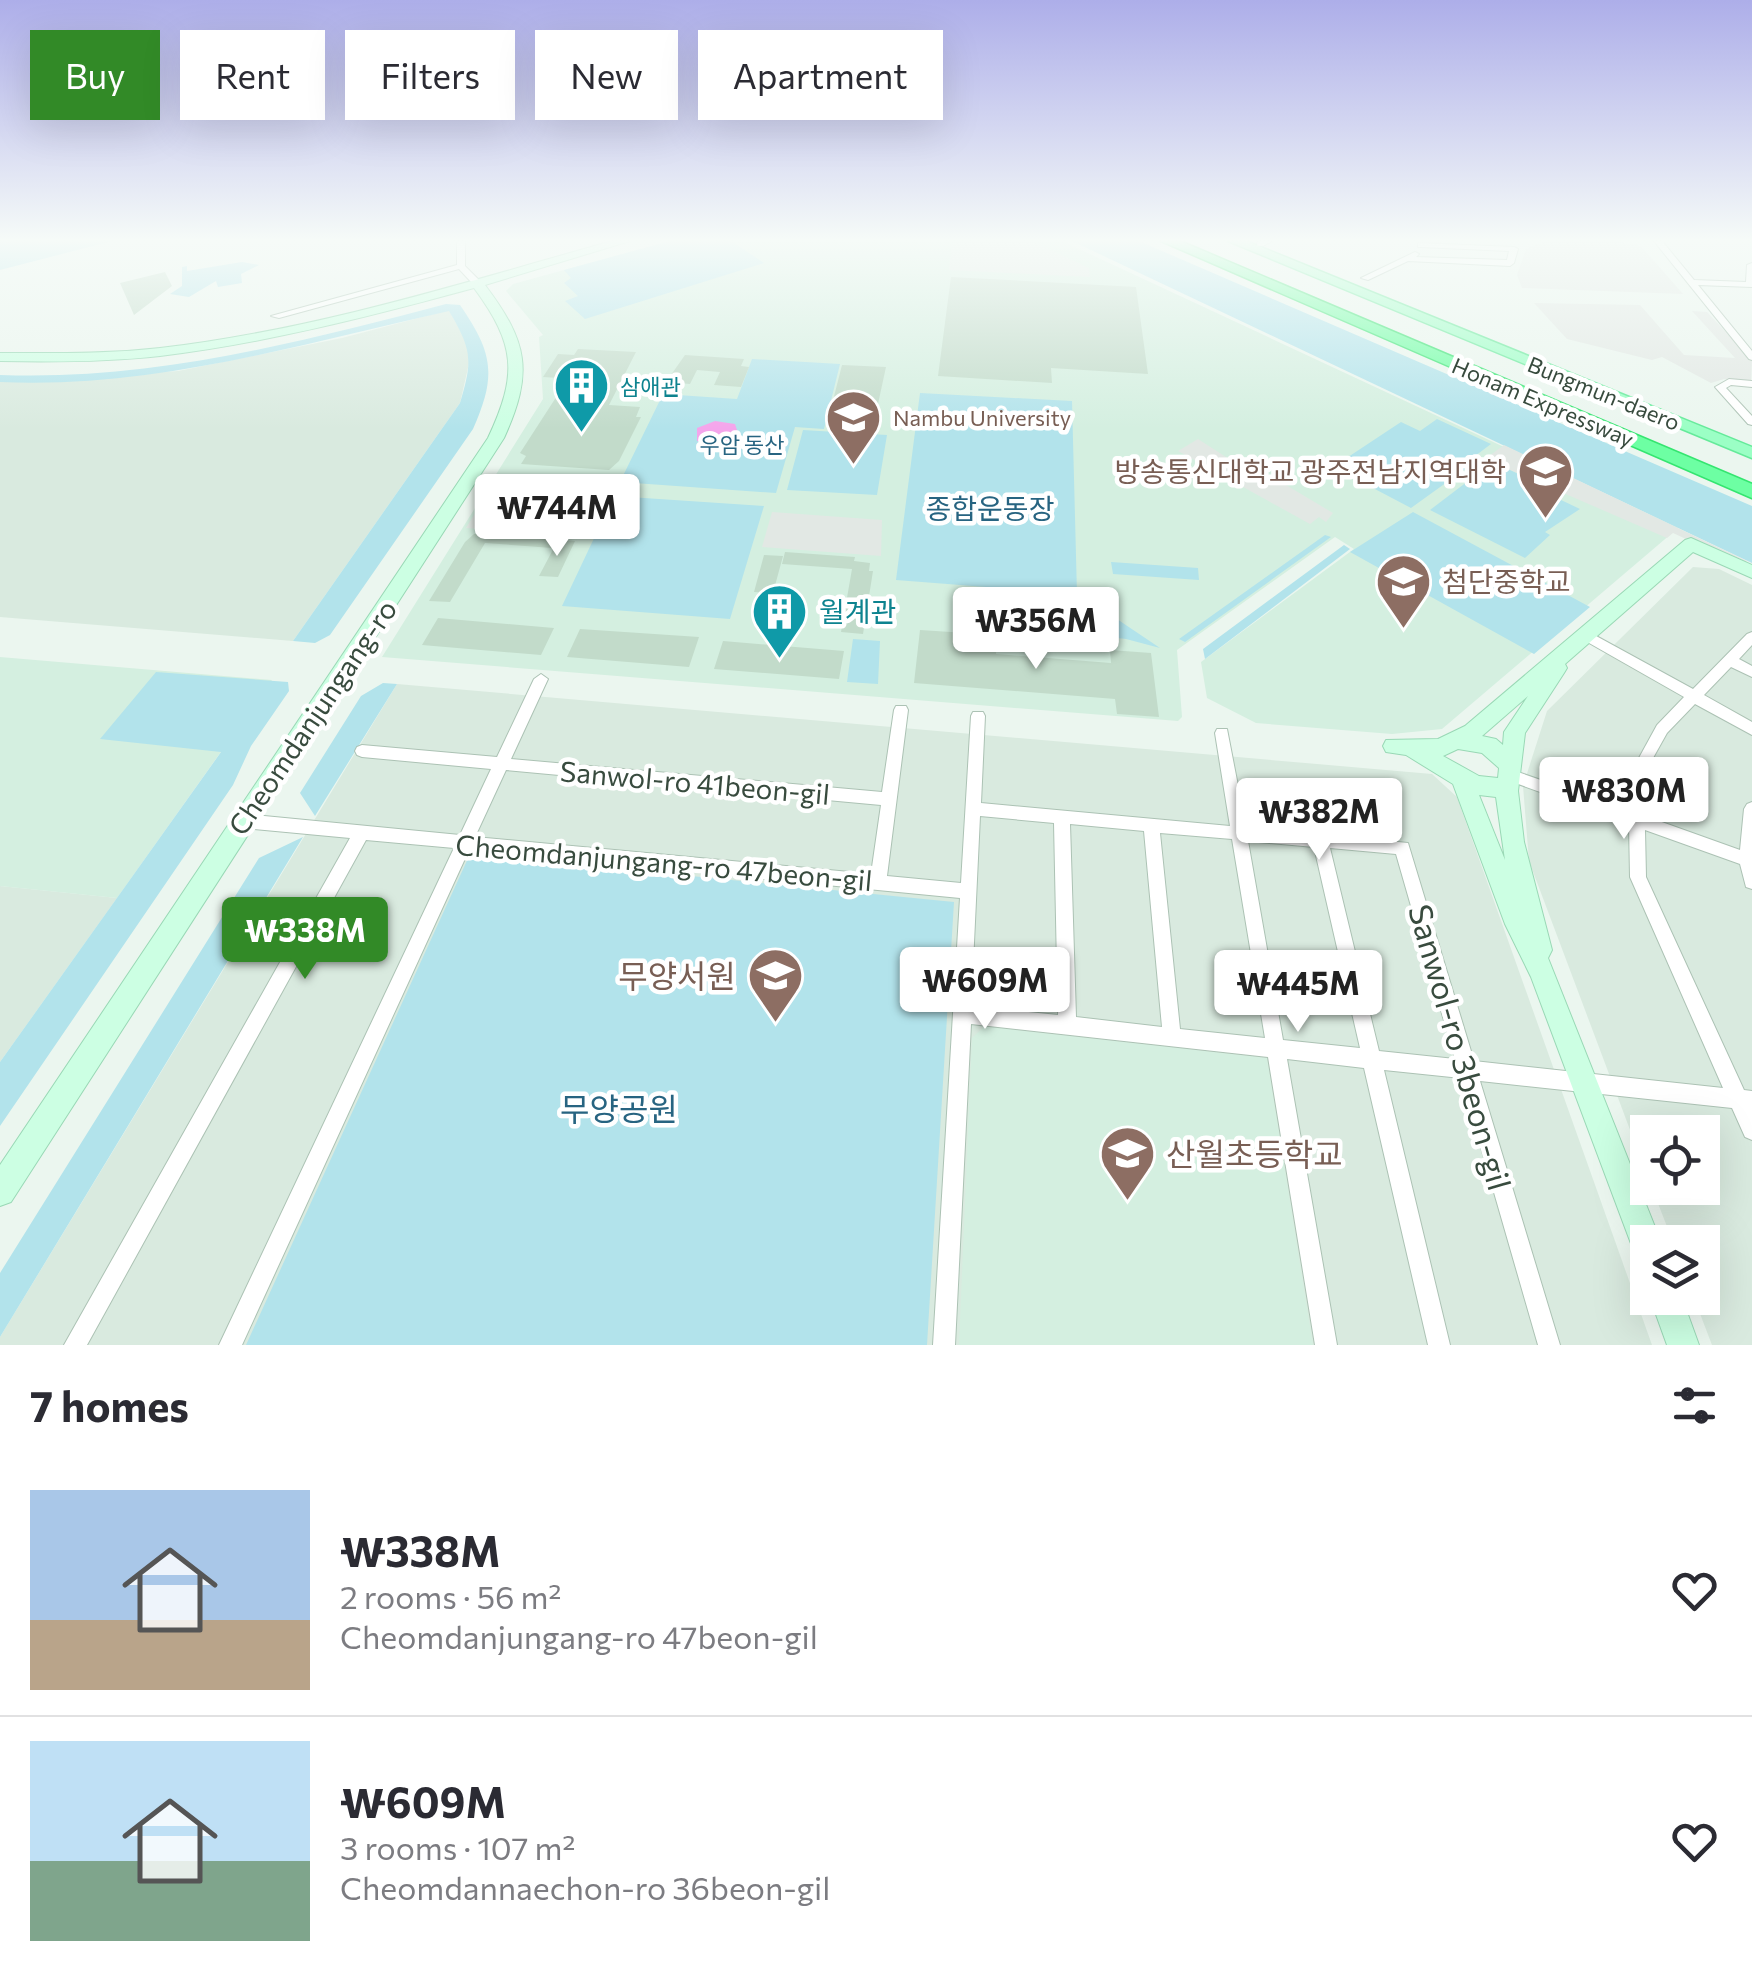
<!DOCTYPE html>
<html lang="en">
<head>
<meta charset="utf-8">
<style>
  body { margin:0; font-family:Commissioner,"Noto Sans KR",sans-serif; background:#f7f7f7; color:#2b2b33; height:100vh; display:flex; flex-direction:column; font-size:38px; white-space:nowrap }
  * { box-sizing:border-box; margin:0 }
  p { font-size:32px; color:#7c7c81 }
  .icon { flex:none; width:55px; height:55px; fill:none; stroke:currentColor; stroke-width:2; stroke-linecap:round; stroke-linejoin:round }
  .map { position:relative; height:1345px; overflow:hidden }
  .panel { display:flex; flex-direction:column; background:#fff; flex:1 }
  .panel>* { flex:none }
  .top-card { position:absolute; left:30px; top:30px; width:1000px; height:90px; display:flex; gap:20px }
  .fabs { position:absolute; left:1630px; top:1115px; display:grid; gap:20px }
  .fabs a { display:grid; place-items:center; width:90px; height:90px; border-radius:0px; background:#fff; box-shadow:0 10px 40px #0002; font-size:50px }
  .price { position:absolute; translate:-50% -85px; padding:0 22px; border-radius:10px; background:#fff; color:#222; font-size:32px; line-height:65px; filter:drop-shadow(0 2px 5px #0008) }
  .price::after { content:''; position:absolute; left:50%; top:60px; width:30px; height:22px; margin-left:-15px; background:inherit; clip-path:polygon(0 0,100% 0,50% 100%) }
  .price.current { background:#328a27; color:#fff }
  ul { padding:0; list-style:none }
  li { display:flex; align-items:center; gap:30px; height:250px; padding:0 30px }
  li+li { border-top:2px solid #e1e1e2 }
  li span { display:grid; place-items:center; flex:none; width:280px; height:200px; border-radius:0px; color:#555 }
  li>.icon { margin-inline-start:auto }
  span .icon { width:120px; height:120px; fill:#fffc; stroke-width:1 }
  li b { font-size:42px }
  h2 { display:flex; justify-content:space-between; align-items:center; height:120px; padding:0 30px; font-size:42px }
  .tag { padding:0 35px; border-radius:0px; background:#fff; box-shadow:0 10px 40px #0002; font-size:35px; line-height:90px }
  .tag.current { background:#328a27; color:#fff }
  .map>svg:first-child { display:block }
  .residential { fill:#d9eadf }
  .education { fill:#d4efe0 }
  .green { fill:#b2e3eb }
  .parking { fill:#e2e8e4 }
  .water { fill:#f4a5eb }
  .building { fill:#c2dbca }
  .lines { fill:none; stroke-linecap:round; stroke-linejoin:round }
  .street-casing { stroke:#acc2b4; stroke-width:2 }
  .secondary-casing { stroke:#99d8b5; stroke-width:2 }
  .primary-casing { stroke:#65ea9a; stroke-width:3 }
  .highway-casing { stroke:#35e570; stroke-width:3 }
  .street { fill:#fff; fill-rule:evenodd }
  .secondary { fill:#ccffe3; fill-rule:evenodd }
  .primary { fill:#9bffc5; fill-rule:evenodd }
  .highway { fill:#6dffa3; fill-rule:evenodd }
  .labels { text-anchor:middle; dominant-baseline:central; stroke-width:9; stroke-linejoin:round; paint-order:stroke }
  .far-culture-label { font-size:22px; fill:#0d838f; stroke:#fff; text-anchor:start }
  .far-street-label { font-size:22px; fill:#384b3e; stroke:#fff }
  .far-education-label { font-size:22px; fill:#785e54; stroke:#fff; text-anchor:start }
  .far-park-label { font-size:22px; fill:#276481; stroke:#fff }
  .education-label { font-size:28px; fill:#785e54; stroke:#fff; text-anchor:end }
  .park-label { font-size:28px; fill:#276481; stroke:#fff }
  .culture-label { font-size:28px; fill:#0d838f; stroke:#fff; text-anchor:start }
  .street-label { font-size:28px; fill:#384b3e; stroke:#fff }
  .near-education-label { font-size:32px; fill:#785e54; stroke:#fff; text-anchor:end }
  .near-street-label { font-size:32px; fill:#384b3e; stroke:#fff }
  .near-park-label { font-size:32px; fill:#276481; stroke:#fff }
</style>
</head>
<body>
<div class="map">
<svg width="1752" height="1345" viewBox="0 0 1752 1345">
  <rect width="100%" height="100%" fill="#ebf6ef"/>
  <!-- residential -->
  <path class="residential" d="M 449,310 L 465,339 L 470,359 L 460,403 L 293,641 L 0,617 L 0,382 L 178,371 L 342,338 Z
    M 1693,567 L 1719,569 L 1752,585 L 1752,1345 L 1712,1345 L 1694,1298 L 1702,1298 L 1702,1242 L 1673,1242 L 1652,1188 L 1702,1188 L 1702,1132 L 1648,1132 L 1647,1175 L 1529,861 L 1523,786 L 1547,711 Z
    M 397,684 L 1432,774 L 1457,797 L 1652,1345 L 0,1345 L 0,1337 Z
    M 0,886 L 117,898 L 0,1062 Z"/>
  <!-- education -->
  <path class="education" d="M 670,241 L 1062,241 L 1678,528 L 1442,729 L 1392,734 L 1256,723 L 1207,698 L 1201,662 L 1354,549 L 1335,537 L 1177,650 L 1182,717 L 1178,721 L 382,657 L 543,399 L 539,337 L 543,335 L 506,291 L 513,284 Z
    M 0,657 L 272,680 L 117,898 L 0,886 Z
    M 985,1026 L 1267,1058 L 1313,1345 L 959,1345 L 972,1038 Z"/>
  <!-- green -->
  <path class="green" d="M 0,241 L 112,241 L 0,270 Z
    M 670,241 L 731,241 L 764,263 L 585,319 L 565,301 L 578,296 L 564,283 L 571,278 L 564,270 Z
    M 1072,241 L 1139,241 L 1752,506 L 1752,563 Z
    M 242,262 L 259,265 L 241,274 L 242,283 L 218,287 L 216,281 L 189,297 L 170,294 L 182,286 L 182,267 L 187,266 L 187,271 Z
    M 446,304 L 460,305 C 493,353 497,375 473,429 L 330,635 L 315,643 L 293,641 L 460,403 C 473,360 472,350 449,311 C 300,344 154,389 0,382 L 0,375 C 151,381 301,342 446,304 Z
    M 752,359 L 840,364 L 824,429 L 795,427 L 776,493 L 620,482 L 663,394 L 737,399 Z
    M 920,393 L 1072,401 L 1077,594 L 896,580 Z
    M 1437,419 L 1491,444 L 1475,456 L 1479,459 L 1411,508 L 1333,467 L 1401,422 L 1420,431 Z
    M 803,430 L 887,435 L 877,495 L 787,490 Z
    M 1493,462 L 1544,486 L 1540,490 L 1580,509 L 1545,532 L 1550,535 L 1525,558 L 1430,510 Z
    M 614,496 L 764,506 L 730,619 L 562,606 Z
    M 1413,512 L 1590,607 L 1534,654 L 1350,552 Z
    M 1325,535 L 1331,537 L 1185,642 L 1179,639 Z
    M 1344,545 L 1350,549 L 1205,659 L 1203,649 Z
    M 1111,562 L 1198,568 L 1199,580 L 1113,574 Z
    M 963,601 L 1031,606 L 1031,630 L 961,624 Z
    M 1054,607 L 1108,613 L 1160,648 L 1126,639 L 1056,631 Z
    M 853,639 L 880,641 L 878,684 L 847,682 Z
    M 156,672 L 288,682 L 289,691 L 251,746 L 233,785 L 0,1126 L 0,1062 L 221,752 L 100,739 Z
    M 383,683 L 397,684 L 315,816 L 300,793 L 361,696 Z
    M 303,837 L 0,1337 L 0,1273 L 259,858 Z
    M 470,854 L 954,902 L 927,1345 L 246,1345 Z"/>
  <!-- parking -->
  <path class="parking" d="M 952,241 L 1032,241 L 1089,268 L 1090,277 L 949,270 Z
    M 1617,241 L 1641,246 L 1683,294 L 1522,288 L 1517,275 L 1526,249 L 1544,241 Z
    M 1534,303 L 1640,305 L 1684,355 L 1735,358 L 1692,311 L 1707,312 L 1752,360 L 1751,382 L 1724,379 L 1711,383 L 1662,357 L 1652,360 L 1567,339 Z
    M 1198,439 L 1254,475 L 1261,470 L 1333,513 L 1326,522 L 1319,517 L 1310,524 L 1178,451 Z
    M 1504,445 L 1747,561 L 1742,565 L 1673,533 L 1667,538 L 1485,459 Z
    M 489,491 L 600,499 L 581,536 L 466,528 Z
    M 772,512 L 882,520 L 881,556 L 762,547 Z"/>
  <!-- water -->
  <path class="water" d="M 715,421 L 735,424 L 739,436 L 723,446 L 697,441 L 697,428 Z"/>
  <!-- building -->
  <path class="building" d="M 165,272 L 172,286 L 134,315 L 120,283 Z
    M 951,277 L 1136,287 L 1148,374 L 1051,368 L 1052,383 L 938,376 Z
    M 578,349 L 636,352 L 609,405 L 640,407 L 636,417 L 641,417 L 619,461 L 609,470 L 521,464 L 526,456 L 520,453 L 564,385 L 555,384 L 559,378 L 543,377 L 558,354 L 574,355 Z
    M 685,355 L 744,359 L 741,366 L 749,367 L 741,387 L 714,385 L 720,372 L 697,370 L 690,384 L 666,382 Z
    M 842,365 L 886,367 L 873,427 L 827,424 Z
    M 492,531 L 558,536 L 552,548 L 485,543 L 450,602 L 429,601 L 465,542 L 474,534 L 489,535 Z
    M 558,540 L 575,541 L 558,577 L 539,576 Z
    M 785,552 L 855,557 L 854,561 L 870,563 L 869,571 L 873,571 L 863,634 L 841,632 L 852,569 L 782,564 Z
    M 764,555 L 783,556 L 773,593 L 754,592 Z
    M 438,618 L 554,628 L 541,655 L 422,645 Z
    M 580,629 L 699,637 L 689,667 L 567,657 Z
    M 920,630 L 997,635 L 996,654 L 1111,663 L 1110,650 L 1151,653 L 1159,717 L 1117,714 L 1115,699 L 914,683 Z
    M 723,641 L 844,651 L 839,679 L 714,669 Z"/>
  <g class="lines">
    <defs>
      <path id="street" d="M 457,241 L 465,241 L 465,266 L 479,280 L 479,284 L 473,284 L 459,269 L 279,318 L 271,316 L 457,265 Z
        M 1261,241 L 1272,241 L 1263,246 L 1257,246 L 1257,242 Z
        M 1654,241 L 1662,241 L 1694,280 L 1746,282 L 1747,265 L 1752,263 L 1752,287 L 1698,285 L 1752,351 L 1752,360 L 1749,359 Z
        M 1418,243 L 1514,247 L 1518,249 L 1514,263 L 1510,266 L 1408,261 L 1368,280 L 1361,278 L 1415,252 L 1419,254 L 1416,257 L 1507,260 L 1509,251 L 1421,247 L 1418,247 Z
        M 1729,379 L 1752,381 L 1752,387 L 1731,385 L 1726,388 L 1752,416 L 1752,425 L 1748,424 L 1715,387 Z
        M 1587,631 L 1693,689 L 1747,634 L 1752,632 L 1752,645 L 1739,659 L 1752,666 L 1752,677 L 1731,667 L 1704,695 L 1752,722 L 1752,735 L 1695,704 L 1667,733 L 1648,767 L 1645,816 L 1740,850 L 1744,809 L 1747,804 L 1752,802 L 1752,889 L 1746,887 L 1740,864 L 1645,830 L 1646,877 L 1744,1090 L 1752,1091 L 1752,1140 L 1745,1137 L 1732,1108 L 1480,1081 L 1560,1345 L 1538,1345 L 1461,1078 L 1384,1070 L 1450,1345 L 1428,1345 L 1364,1068 L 1287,1059 L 1337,1345 L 1315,1345 L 1268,1057 L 971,1024 L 955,1345 L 933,1345 L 960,898 L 469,850 L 242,1345 L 219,1345 L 454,848 L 366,840 L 87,1345 L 64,1345 L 350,838 L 243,828 L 237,826 L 235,821 L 237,816 L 243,814 L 460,835 L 491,769 L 362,757 L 357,755 L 355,751 L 357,747 L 362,745 L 497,757 L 534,679 L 541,674 L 548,679 L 511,759 L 882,792 L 894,710 L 896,706 L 906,706 L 908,710 L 887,876 L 961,883 L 971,716 L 973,712 L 983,712 L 985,716 L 981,803 L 1230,826 L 1215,733 L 1217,729 L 1227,729 L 1246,827 L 1408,843 L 1474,1061 L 1723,1088 L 1630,877 L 1629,824 L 1507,780 L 1504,776 L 1507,772 L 1512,770 L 1630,811 L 1634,767 L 1657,725 L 1684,697 L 1582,639 L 1580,636 ZM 506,770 L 881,805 L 871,874 L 475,837 ZM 980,816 L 1054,823 L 1058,1015 L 971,1006 ZM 1070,824 L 1144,831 L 1162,1027 L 1076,1017 ZM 1160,833 L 1232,839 L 1265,1038 L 1180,1029 ZM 1248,841 L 1314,847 L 1360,1048 L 1283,1040 ZM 1330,848 L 1396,854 L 1455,1059 L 1379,1051 Z"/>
      <path id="secondary" d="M 612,241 L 630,241 L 485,285 C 528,342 534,372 504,438 L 11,1202 L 0,1206 L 0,1165 L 488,438 C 518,374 516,345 474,288 C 371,316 267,343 160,356 C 107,362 54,362 0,361 L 0,353 C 54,353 107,354 160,348 C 315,330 463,283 612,241 Z
        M 1691,538 L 1752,565 L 1752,578 L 1693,552 L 1565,664 L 1567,668 L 1564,673 L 1525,733 L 1518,791 L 1524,842 L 1552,950 L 1548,958 L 1661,1242 L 1648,1242 L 1648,1264 L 1637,1260 L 1633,1249 L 1531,977 L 1505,924 L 1453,784 L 1406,755 L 1386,752 L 1383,746 L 1386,740 L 1438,739 L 1465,726 L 1685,540 ZM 1528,696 L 1504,732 L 1503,745 L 1496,739 L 1482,736 ZM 1458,749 L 1482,753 L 1499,768 L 1498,778 L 1479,776 L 1443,756 ZM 1479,795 L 1496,797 L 1505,860 Z
        M 1650,1298 L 1682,1298 L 1699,1345 L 1667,1345 Z"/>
      <path id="primary" d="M 1228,241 L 1246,241 L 1752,447 L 1752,458 Z"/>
      <path id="highway" d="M 1161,241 L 1180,241 L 1752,484 L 1752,498 Z"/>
    </defs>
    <!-- street casing -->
    <use href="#street" class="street-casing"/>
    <!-- secondary casing -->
    <use href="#secondary" class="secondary-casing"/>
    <!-- primary casing -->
    <use href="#primary" class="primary-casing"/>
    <!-- highway casing -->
    <use href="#highway" class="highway-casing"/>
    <!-- street -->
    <use href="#street" class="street"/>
    <!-- secondary -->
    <use href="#secondary" class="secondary"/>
    <!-- primary -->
    <use href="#primary" class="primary"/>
    <!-- highway -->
    <use href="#highway" class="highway"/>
  </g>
  <!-- sky -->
  <linearGradient id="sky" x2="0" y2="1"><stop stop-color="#adaee9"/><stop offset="0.56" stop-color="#f6fbf8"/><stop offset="1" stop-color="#f6fbf8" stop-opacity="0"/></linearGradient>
  <rect width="1752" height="429" fill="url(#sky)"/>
  <!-- icons -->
  <defs>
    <symbol id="building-pin" viewBox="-11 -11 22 30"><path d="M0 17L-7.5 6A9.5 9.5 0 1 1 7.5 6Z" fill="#0f9aa8" stroke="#fff"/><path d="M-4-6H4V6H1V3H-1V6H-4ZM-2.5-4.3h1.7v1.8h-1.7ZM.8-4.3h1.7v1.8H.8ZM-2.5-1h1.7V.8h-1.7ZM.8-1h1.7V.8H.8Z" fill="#fff"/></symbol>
    <symbol id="university-pin" viewBox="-11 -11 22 30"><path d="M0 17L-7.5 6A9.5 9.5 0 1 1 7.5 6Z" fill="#8d6e63" stroke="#fff"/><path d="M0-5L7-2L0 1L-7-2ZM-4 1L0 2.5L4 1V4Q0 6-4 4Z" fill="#fff"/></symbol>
    <symbol id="school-pin" viewBox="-11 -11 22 30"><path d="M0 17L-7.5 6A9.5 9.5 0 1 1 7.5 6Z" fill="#8d6e63" stroke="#fff"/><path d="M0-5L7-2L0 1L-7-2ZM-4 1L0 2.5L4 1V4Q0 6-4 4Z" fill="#fff"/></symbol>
  </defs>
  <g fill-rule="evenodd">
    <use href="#building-pin" x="550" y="354" width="63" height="86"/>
    <use href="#university-pin" x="822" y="386" width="63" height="86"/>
    <use href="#university-pin" x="1514" y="440" width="63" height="86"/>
    <use href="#school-pin" x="1372" y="550" width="63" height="86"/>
    <use href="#building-pin" x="748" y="580" width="63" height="86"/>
    <use href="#school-pin" x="744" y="944" width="63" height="86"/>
    <use href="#school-pin" x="1096" y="1122" width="63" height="86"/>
  </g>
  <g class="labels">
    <!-- far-culture labels -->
    <g class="far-culture-label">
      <text x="620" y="386">삼애관</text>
    </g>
    <!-- far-street labels -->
    <g class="far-street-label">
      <text transform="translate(1604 393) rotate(22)">Bungmun-daero</text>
      <text transform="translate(1543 402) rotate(23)">Honam Expressway</text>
    </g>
    <!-- far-education labels -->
    <g class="far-education-label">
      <text x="893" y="417">Nambu University</text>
    </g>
    <!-- far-park labels -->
    <g class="far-park-label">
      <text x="742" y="444">우암 동산</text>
    </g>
    <!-- education labels -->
    <g class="education-label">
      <text x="1506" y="471">방송통신대학교 광주전남지역대학</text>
      <text x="1442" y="581" text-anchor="start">첨단중학교</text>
    </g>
    <!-- park labels -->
    <g class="park-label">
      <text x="990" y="508">종합운동장</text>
    </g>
    <!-- culture labels -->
    <g class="culture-label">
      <text x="819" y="611">월계관</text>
    </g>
    <!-- street labels -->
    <g class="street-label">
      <text transform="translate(312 717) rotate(-56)">Cheomdanjungang-ro</text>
      <text transform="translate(695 782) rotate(5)">Sanwol-ro 41beon-gil</text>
      <text transform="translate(664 862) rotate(5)">Cheomdanjungang-ro 47beon-gil</text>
    </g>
    <!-- near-education labels -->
    <g class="near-education-label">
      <text x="736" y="975">무양서원</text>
      <text x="1166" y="1153" text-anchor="start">산월초등학교</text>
    </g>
    <!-- near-street labels -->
    <g class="near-street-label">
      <text transform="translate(1461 1047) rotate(74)">Sanwol-ro 3beon-gil</text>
    </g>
    <!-- near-park labels -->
    <g class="near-park-label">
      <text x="619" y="1108">무양공원</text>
    </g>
  </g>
</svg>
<div class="fabs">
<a><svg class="icon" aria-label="locate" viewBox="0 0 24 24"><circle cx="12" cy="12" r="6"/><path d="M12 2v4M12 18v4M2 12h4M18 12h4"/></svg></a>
<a><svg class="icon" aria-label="layers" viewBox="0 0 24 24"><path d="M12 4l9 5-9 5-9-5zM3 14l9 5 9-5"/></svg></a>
</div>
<b class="price" style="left:557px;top:559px">₩744M</b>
<b class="price" style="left:1036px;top:672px">₩356M</b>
<b class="price" style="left:1624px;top:842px">₩830M</b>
<b class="price" style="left:1319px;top:863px">₩382M</b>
<b class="price current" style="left:305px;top:982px">₩338M</b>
<b class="price" style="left:985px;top:1032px">₩609M</b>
<b class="price" style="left:1298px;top:1035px">₩445M</b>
<div class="top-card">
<a class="tag current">Buy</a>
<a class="tag">Rent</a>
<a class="tag">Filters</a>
<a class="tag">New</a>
<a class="tag">Apartment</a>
</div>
</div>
<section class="panel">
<h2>7 homes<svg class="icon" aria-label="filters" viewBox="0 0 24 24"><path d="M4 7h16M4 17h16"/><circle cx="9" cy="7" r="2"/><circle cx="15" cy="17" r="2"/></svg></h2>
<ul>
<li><span style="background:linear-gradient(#a9c7e8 65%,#b9a48a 0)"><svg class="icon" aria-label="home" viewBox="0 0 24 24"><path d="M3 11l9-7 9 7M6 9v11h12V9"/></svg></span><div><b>₩338M</b><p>2 rooms · 56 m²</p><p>Cheomdanjungang-ro 47beon-gil</p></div><svg class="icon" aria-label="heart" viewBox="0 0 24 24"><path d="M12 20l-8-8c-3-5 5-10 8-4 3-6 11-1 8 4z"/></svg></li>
<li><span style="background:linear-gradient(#bfe0f5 60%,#7fa58c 0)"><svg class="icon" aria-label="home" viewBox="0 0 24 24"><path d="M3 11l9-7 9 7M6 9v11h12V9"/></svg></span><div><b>₩609M</b><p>3 rooms · 107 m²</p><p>Cheomdannaechon-ro 36beon-gil</p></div><svg class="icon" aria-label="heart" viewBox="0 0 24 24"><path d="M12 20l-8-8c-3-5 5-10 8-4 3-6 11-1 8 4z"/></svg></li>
</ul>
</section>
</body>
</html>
